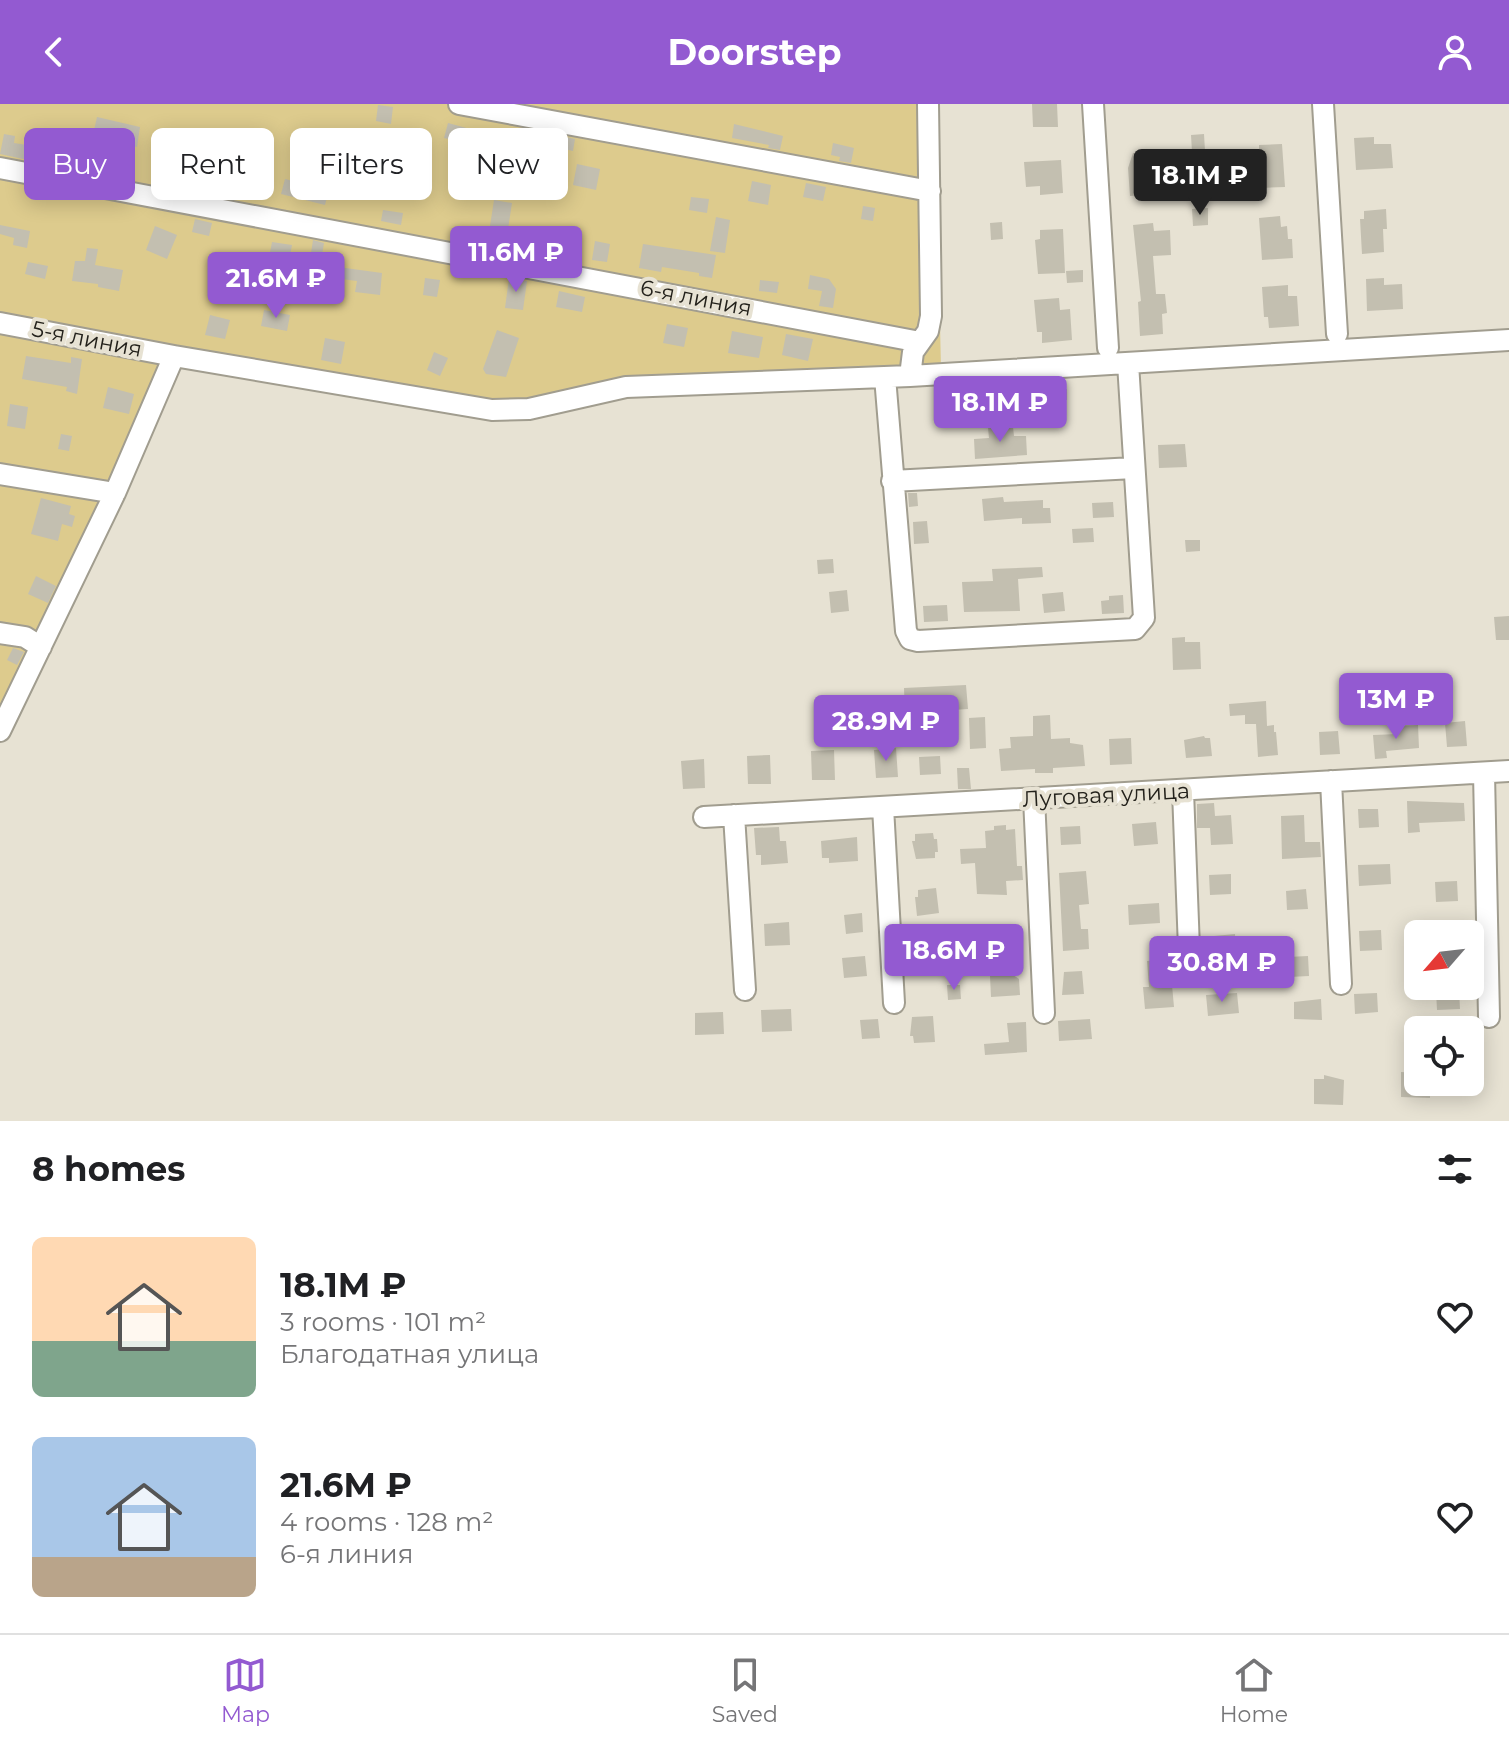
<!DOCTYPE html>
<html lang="en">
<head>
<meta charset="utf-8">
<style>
  body { margin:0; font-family:Montserrat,sans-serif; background:#f2f2f2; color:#202124; height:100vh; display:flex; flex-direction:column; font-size:30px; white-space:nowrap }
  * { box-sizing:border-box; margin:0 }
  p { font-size:26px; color:#757577 }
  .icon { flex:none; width:44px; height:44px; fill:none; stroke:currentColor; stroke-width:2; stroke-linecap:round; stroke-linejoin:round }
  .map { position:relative; height:1017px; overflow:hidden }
  .side { display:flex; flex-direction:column; background:#fff; flex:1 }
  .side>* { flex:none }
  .hud { position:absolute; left:24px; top:24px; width:800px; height:72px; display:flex; gap:16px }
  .needle { width:52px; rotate:242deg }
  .buttons { position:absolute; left:1404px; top:816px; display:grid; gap:16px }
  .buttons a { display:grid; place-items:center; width:80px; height:80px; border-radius:12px; background:#fff; box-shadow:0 4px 20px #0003; font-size:40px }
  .price { position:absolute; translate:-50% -68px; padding:0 18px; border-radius:8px; background:#935ad1; color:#fff; font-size:26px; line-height:52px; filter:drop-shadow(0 2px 4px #0008) }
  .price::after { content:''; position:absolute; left:50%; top:48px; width:24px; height:18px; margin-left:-12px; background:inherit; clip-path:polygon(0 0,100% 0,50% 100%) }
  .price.current { background:#222; color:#fff }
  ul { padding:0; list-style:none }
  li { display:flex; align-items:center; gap:24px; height:200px; padding:0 32px }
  li span { display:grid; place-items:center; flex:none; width:224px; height:160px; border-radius:12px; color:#555 }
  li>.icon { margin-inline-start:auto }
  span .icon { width:96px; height:96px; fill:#fffc; stroke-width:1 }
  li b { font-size:34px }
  h2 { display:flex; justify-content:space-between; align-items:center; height:96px; padding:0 32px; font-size:34px }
  .chip { padding:0 28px; border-radius:12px; background:#fff; box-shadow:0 4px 20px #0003; font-size:28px; line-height:72px }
  .chip.current { background:#935ad1; color:#fff }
  header { display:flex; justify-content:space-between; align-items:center; height:104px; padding:0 32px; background:#935ad1; color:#fff; font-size:36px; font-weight:700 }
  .menu { display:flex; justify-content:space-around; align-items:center; height:112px; border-top:2px solid #e0e0e0; background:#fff; font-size:22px; color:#757577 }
  .menu a { display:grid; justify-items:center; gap:4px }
  .menu .current { color:#935ad1 }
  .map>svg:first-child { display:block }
  .green { fill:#ddcb8d }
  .building { fill:#c3bfb0 }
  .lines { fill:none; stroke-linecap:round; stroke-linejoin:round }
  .minor-casing { stroke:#a19d8f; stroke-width:24 }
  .minor { stroke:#fff; stroke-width:20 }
  .labels { text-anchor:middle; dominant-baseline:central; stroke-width:8; stroke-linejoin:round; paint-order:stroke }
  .street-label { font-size:22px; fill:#23211b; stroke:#e7e2d3 }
</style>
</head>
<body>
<header><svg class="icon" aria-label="back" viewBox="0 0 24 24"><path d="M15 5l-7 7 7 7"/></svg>Doorstep<svg class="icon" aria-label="person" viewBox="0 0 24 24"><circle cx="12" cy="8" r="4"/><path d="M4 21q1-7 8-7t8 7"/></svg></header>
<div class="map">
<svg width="1509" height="1017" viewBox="0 0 1509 1017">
  <rect width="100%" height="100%" fill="#e7e2d3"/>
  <!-- green -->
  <path class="green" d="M 0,0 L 935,0 L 941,264 L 492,301 L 182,247 L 120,390 L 0,639 Z"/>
  <!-- building -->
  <path class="building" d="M 1032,0 L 1057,0 L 1058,23 L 1033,23 Z
    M 378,1 L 393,3 L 391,20 L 376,17 Z
    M 97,13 L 140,23 L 137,43 L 92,35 Z
    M 448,19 L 474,26 L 470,40 L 444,34 Z
    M 734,20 L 783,32 L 780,46 L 768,44 L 769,41 L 732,34 Z
    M 4,30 L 15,32 L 14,39 L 40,43 L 37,58 L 0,50 Z
    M 1204,30 L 1205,47 L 1192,48 L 1191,31 Z
    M 202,31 L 214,33 L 212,46 L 200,44 Z
    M 562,32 L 575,35 L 573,47 L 560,44 Z
    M 1374,33 L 1374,40 L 1391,40 L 1393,64 L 1356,66 L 1354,34 Z
    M 833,39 L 854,44 L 851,59 L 839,57 L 840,53 L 831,51 Z
    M 1282,40 L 1285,83 L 1259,84 L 1259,41 Z
    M 1156,47 L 1157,68 L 1152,69 L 1153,90 L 1130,92 L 1128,64 L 1133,49 Z
    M 532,54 L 550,57 L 547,78 L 529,74 Z
    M 1061,56 L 1063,89 L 1040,91 L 1040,82 L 1026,83 L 1024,58 Z
    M 189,57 L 207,61 L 204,79 L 185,75 Z
    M 577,60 L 600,65 L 596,86 L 573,81 Z
    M 241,70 L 258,72 L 255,93 L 238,90 Z
    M 302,74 L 330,81 L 325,101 L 281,90 L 285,75 L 301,79 Z
    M 752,77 L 771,81 L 768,101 L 748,97 Z
    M 806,79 L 826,83 L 823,97 L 803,93 Z
    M 691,93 L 709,95 L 707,109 L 689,106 Z
    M 494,96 L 512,99 L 508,125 L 490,122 Z
    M 863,102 L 875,104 L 873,117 L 861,115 Z
    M 1208,104 L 1208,121 L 1193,122 L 1192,105 Z
    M 1386,105 L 1387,125 L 1383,125 L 1384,148 L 1362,150 L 1360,115 L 1364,115 L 1364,107 Z
    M 383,106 L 403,109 L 401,121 L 381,117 Z
    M 1280,112 L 1281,123 L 1287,122 L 1288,135 L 1292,135 L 1293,154 L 1262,156 L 1259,114 Z
    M 716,113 L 730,116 L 725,149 L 710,147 Z
    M 195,115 L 212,119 L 209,132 L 192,128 Z
    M 1002,118 L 1003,135 L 991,136 L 990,119 Z
    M 1153,119 L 1154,127 L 1170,126 L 1171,151 L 1153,152 L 1156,190 L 1165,190 L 1167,209 L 1162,210 L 1163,230 L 1140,232 L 1138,198 L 1141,197 L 1133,121 Z
    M 0,121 L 30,127 L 27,144 L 13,141 L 14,134 L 0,130 Z
    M 155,122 L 177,131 L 167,155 L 146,146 Z
    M 521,125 L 538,128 L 535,142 L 518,138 Z
    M 1063,125 L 1065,169 L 1038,170 L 1035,136 L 1040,135 L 1040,126 Z
    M 313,136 L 324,139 L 322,151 L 311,149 Z
    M 595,137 L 610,140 L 607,158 L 592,156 Z
    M 272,138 L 292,141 L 288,162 L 268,159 Z
    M 643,140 L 716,151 L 712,174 L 699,172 L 699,169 L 662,163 L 661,168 L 639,164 Z
    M 87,144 L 98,145 L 95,161 L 123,166 L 119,187 L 98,183 L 98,180 L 72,177 L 75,157 L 85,157 Z
    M 328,155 L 339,156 L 338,163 L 382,169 L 380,191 L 355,188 L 357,177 L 325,173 Z
    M 28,158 L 48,162 L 45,175 L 25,170 Z
    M 1083,166 L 1083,178 L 1067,179 L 1066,167 Z
    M 810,171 L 829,175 L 836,185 L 833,204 L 819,202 L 822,187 L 808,185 Z
    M 425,174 L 440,176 L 437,193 L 423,191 Z
    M 509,174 L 527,177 L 523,206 L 505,204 Z
    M 1384,174 L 1384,181 L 1402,180 L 1403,205 L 1367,207 L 1366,175 Z
    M 760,176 L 779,178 L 777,189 L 759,187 Z
    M 1288,181 L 1288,192 L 1297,192 L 1299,222 L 1269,224 L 1268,213 L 1264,213 L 1262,183 Z
    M 559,187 L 585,193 L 582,208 L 556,203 Z
    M 1059,194 L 1060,206 L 1070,205 L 1072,236 L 1042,239 L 1042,228 L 1037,228 L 1034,196 Z
    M 264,206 L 290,211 L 287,227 L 261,222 Z
    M 210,211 L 230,216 L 225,235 L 205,231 Z
    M 667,220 L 688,224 L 684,243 L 663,239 Z
    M 497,226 L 519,234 L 506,273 L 486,270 L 483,265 Z
    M 732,227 L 763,233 L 759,254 L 728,249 Z
    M 786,230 L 813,235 L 808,257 L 782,251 Z
    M 325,234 L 345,238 L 341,260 L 321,256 Z
    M 434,248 L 448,254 L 440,272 L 427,266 Z
    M 26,252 L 71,259 L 71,253 L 82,255 L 77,290 L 66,287 L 67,283 L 22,275 Z
    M 108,283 L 134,290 L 129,310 L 103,304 Z
    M 1067,285 L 1067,296 L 1037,298 L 1036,286 Z
    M 10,300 L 28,303 L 25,325 L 7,322 Z
    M 1013,323 L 1014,332 L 1026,332 L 1027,351 L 975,355 L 974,335 L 989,334 L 988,324 Z
    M 61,330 L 72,332 L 69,347 L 58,345 Z
    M 1185,340 L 1187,363 L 1159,364 L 1158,341 Z
    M 908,389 L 917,389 L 918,402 L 909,403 Z
    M 1003,393 L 1004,398 L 1043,396 L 1043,404 L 1050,404 L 1051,419 L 1022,420 L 1022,414 L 984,417 L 982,395 Z
    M 41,394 L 71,402 L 69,410 L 75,412 L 72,423 L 62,420 L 58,437 L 31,430 Z
    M 1113,398 L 1114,413 L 1093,414 L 1092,399 Z
    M 927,417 L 929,439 L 914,440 L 913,418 Z
    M 1093,424 L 1094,438 L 1073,439 L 1072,425 Z
    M 1185,436 L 1200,436 L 1200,447 L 1186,448 Z
    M 833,455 L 834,469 L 818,470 L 817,456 Z
    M 1042,463 L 1043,473 L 1018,475 L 1020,507 L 964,508 L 962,478 L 993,477 L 992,465 Z
    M 36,472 L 56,482 L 48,499 L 28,490 Z
    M 847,486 L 849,507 L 831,509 L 829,488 Z
    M 1063,488 L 1065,507 L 1044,509 L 1042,490 Z
    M 1123,491 L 1124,509 L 1102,510 L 1101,497 L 1109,496 L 1109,492 Z
    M 947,501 L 948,517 L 924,518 L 923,502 Z
    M 1509,512 L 1509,536 L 1496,536 L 1494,513 Z
    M 1185,533 L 1185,538 L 1200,538 L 1201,565 L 1173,566 L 1172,534 Z
    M 13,544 L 24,548 L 17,561 L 7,556 Z
    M 966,581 L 968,605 L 905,609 L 904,584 Z
    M 1266,597 L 1267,622 L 1274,621 L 1274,628 L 1276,628 L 1278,651 L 1258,653 L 1256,620 L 1245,620 L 1245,611 L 1230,612 L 1229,600 Z
    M 1050,611 L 1051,635 L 1070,634 L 1070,639 L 1083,641 L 1085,662 L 1053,664 L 1053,669 L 1035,669 L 1035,665 L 1001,667 L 999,645 L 1011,644 L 1010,633 L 1033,632 L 1033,612 Z
    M 985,613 L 986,644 L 970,645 L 969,614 Z
    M 1465,617 L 1467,642 L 1447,643 L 1445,619 Z
    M 1418,621 L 1419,644 L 1386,647 L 1387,654 L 1375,655 L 1373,631 L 1398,630 L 1398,622 Z
    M 1338,627 L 1340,650 L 1320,651 L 1319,628 Z
    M 1204,632 L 1205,634 L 1210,634 L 1212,652 L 1186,654 L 1184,636 Z
    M 1131,634 L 1132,660 L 1110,661 L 1109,635 Z
    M 896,644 L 898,673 L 876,674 L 874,646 Z
    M 834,646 L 835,676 L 812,676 L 811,647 Z
    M 770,651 L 771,680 L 748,680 L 747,652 Z
    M 940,652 L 941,670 L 920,671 L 919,653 Z
    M 704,655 L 705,684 L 683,685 L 681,657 Z
    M 957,664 L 969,664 L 971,685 L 958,685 Z
    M 1407,697 L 1464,699 L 1465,717 L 1419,719 L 1420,728 L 1408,729 Z
    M 1214,699 L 1215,712 L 1231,711 L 1233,740 L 1211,741 L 1210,724 L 1197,724 L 1197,700 Z
    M 1358,705 L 1378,705 L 1379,723 L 1359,724 Z
    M 1304,711 L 1305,738 L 1320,738 L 1321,753 L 1282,755 L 1281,712 Z
    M 1156,718 L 1158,740 L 1134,742 L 1132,720 Z
    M 1006,721 L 1006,726 L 1015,725 L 1017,762 L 1022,762 L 1023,776 L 1006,777 L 1007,791 L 977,790 L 975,759 L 961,760 L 960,745 L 986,744 L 985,727 L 994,726 L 994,722 Z
    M 1080,722 L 1081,740 L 1061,741 L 1060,723 Z
    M 779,723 L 780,737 L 786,737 L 788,759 L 761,761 L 761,751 L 756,751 L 754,724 Z
    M 933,729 L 934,735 L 937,735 L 938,748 L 935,748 L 935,754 L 916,755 L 912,737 L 915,737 L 915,730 Z
    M 857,733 L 858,757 L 829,759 L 829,754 L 822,754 L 821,737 Z
    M 1390,760 L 1391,780 L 1359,782 L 1358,761 Z
    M 1086,767 L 1089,800 L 1079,801 L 1081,825 L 1088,825 L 1089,845 L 1063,847 L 1059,769 Z
    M 1231,770 L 1231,790 L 1210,791 L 1209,771 Z
    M 1457,777 L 1458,797 L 1436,798 L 1435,778 Z
    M 936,784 L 939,809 L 917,812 L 915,793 L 918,793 L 918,786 Z
    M 1306,785 L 1308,805 L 1287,806 L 1286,787 Z
    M 1159,799 L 1160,819 L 1129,821 L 1128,801 Z
    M 862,809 L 863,828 L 846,830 L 844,811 Z
    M 789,818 L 790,841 L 765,842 L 764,820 Z
    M 1009,821 L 1009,831 L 1014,831 L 1015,842 L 993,843 L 992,822 Z
    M 924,823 L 925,837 L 905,838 L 904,824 Z
    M 1381,826 L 1382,846 L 1360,847 L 1359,827 Z
    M 1235,830 L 1236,851 L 1215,852 L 1214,832 Z
    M 935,850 L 937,868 L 918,870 L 916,851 Z
    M 865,852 L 867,872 L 844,874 L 842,854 Z
    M 1308,852 L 1309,872 L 1289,873 L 1288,853 Z
    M 1175,854 L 1176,869 L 1171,870 L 1174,903 L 1145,905 L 1143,883 L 1149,883 L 1147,857 Z
    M 1082,867 L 1084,890 L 1062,891 L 1064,868 Z
    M 1013,871 L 1019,875 L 1020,891 L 991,893 L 990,872 Z
    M 947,881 L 960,881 L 961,895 L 948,896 Z
    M 1459,886 L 1460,905 L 1437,906 L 1436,887 Z
    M 1237,889 L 1239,909 L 1208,912 L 1206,891 Z
    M 1377,889 L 1378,908 L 1355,910 L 1354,890 Z
    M 1321,895 L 1322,916 L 1294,915 L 1294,898 Z
    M 791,905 L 792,927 L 762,928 L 761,906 Z
    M 723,908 L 724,930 L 695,931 L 695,909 Z
    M 933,912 L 935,938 L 914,939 L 913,932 L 910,932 L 912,913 Z
    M 878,915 L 880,934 L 862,935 L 860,916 Z
    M 1090,915 L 1092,935 L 1059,937 L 1058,917 Z
    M 1026,918 L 1027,948 L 985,951 L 984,940 L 1009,938 L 1007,919 Z
    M 1401,968 L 1418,969 L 1418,978 L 1430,978 L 1430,994 L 1401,993 Z
    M 1324,971 L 1344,976 L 1343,1001 L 1314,1000 L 1314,975 L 1324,975 Z"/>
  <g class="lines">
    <defs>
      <path id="minor" d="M 459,0 L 930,87
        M 1093,0 L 1108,244
        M 1323,0 L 1337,230
        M 0,64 L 920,238
        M 0,219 L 174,252 L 492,306 L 529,305 L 626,283 L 910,272 L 1509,236
        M 910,272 L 913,248 L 928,227 L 931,212 L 928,0
        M 885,273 L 906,527 L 910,535 L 918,537 L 1135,525 L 1144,514 L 1128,259
        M 0,370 L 115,389
        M 892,377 L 1134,364
        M 0,529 L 25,533 L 41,543
        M 0,627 L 115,389 L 174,252
        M 1484,669 L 1489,913
        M 1331,677 L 1341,880
        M 1183,687 L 1190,871
        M 1034,694 L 1044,909
        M 883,703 L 894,899
        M 734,711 L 745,886
        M 704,713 L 1509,667"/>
    </defs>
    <!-- minor casing -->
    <use href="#minor" class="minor-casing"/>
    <!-- minor -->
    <use href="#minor" class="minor"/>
  </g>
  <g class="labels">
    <!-- street labels -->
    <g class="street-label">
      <text transform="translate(696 194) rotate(11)">6-я линия</text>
      <text transform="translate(87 235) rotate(11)">5-я линия</text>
      <text transform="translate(1106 691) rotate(-3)">Луговая улица</text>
    </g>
  </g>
</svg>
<div class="buttons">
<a><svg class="needle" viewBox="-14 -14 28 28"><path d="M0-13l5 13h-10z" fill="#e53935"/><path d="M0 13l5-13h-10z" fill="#757577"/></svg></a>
<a><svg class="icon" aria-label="locate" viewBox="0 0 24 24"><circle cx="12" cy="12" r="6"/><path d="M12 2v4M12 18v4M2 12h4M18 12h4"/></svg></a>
</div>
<b class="price current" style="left:1200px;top:113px">18.1M ₽</b>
<b class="price" style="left:516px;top:190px">11.6M ₽</b>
<b class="price" style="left:276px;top:216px">21.6M ₽</b>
<b class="price" style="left:1000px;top:340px">18.1M ₽</b>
<b class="price" style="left:1396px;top:637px">13M ₽</b>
<b class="price" style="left:886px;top:659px">28.9M ₽</b>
<b class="price" style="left:954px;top:888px">18.6M ₽</b>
<b class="price" style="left:1222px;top:900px">30.8M ₽</b>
<div class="hud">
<a class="chip current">Buy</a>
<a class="chip">Rent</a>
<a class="chip">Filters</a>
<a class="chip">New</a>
</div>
</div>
<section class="side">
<h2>8 homes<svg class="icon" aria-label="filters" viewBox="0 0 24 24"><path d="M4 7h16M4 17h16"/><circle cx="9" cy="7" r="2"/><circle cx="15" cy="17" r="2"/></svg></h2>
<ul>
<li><span style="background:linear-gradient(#ffd9b3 65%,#7fa58c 0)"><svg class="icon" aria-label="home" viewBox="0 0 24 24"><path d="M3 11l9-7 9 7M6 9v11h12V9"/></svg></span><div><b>18.1M ₽</b><p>3 rooms · 101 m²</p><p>Благодатная улица</p></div><svg class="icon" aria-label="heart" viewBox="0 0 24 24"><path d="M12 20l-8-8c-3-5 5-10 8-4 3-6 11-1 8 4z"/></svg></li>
<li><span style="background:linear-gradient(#a9c7e8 75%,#b9a48a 0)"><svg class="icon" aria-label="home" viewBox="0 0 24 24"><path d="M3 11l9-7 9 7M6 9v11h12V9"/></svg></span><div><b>21.6M ₽</b><p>4 rooms · 128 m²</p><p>6-я линия</p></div><svg class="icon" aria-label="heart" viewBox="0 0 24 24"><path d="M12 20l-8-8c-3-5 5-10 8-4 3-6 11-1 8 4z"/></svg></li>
</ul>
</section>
<nav class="menu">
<a class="current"><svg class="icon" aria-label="map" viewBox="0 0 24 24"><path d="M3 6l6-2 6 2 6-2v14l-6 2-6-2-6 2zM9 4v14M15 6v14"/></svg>Map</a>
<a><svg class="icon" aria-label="saved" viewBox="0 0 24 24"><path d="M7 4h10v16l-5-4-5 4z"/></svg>Saved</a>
<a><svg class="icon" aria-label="home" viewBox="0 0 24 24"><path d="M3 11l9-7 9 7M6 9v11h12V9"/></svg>Home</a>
</nav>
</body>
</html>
